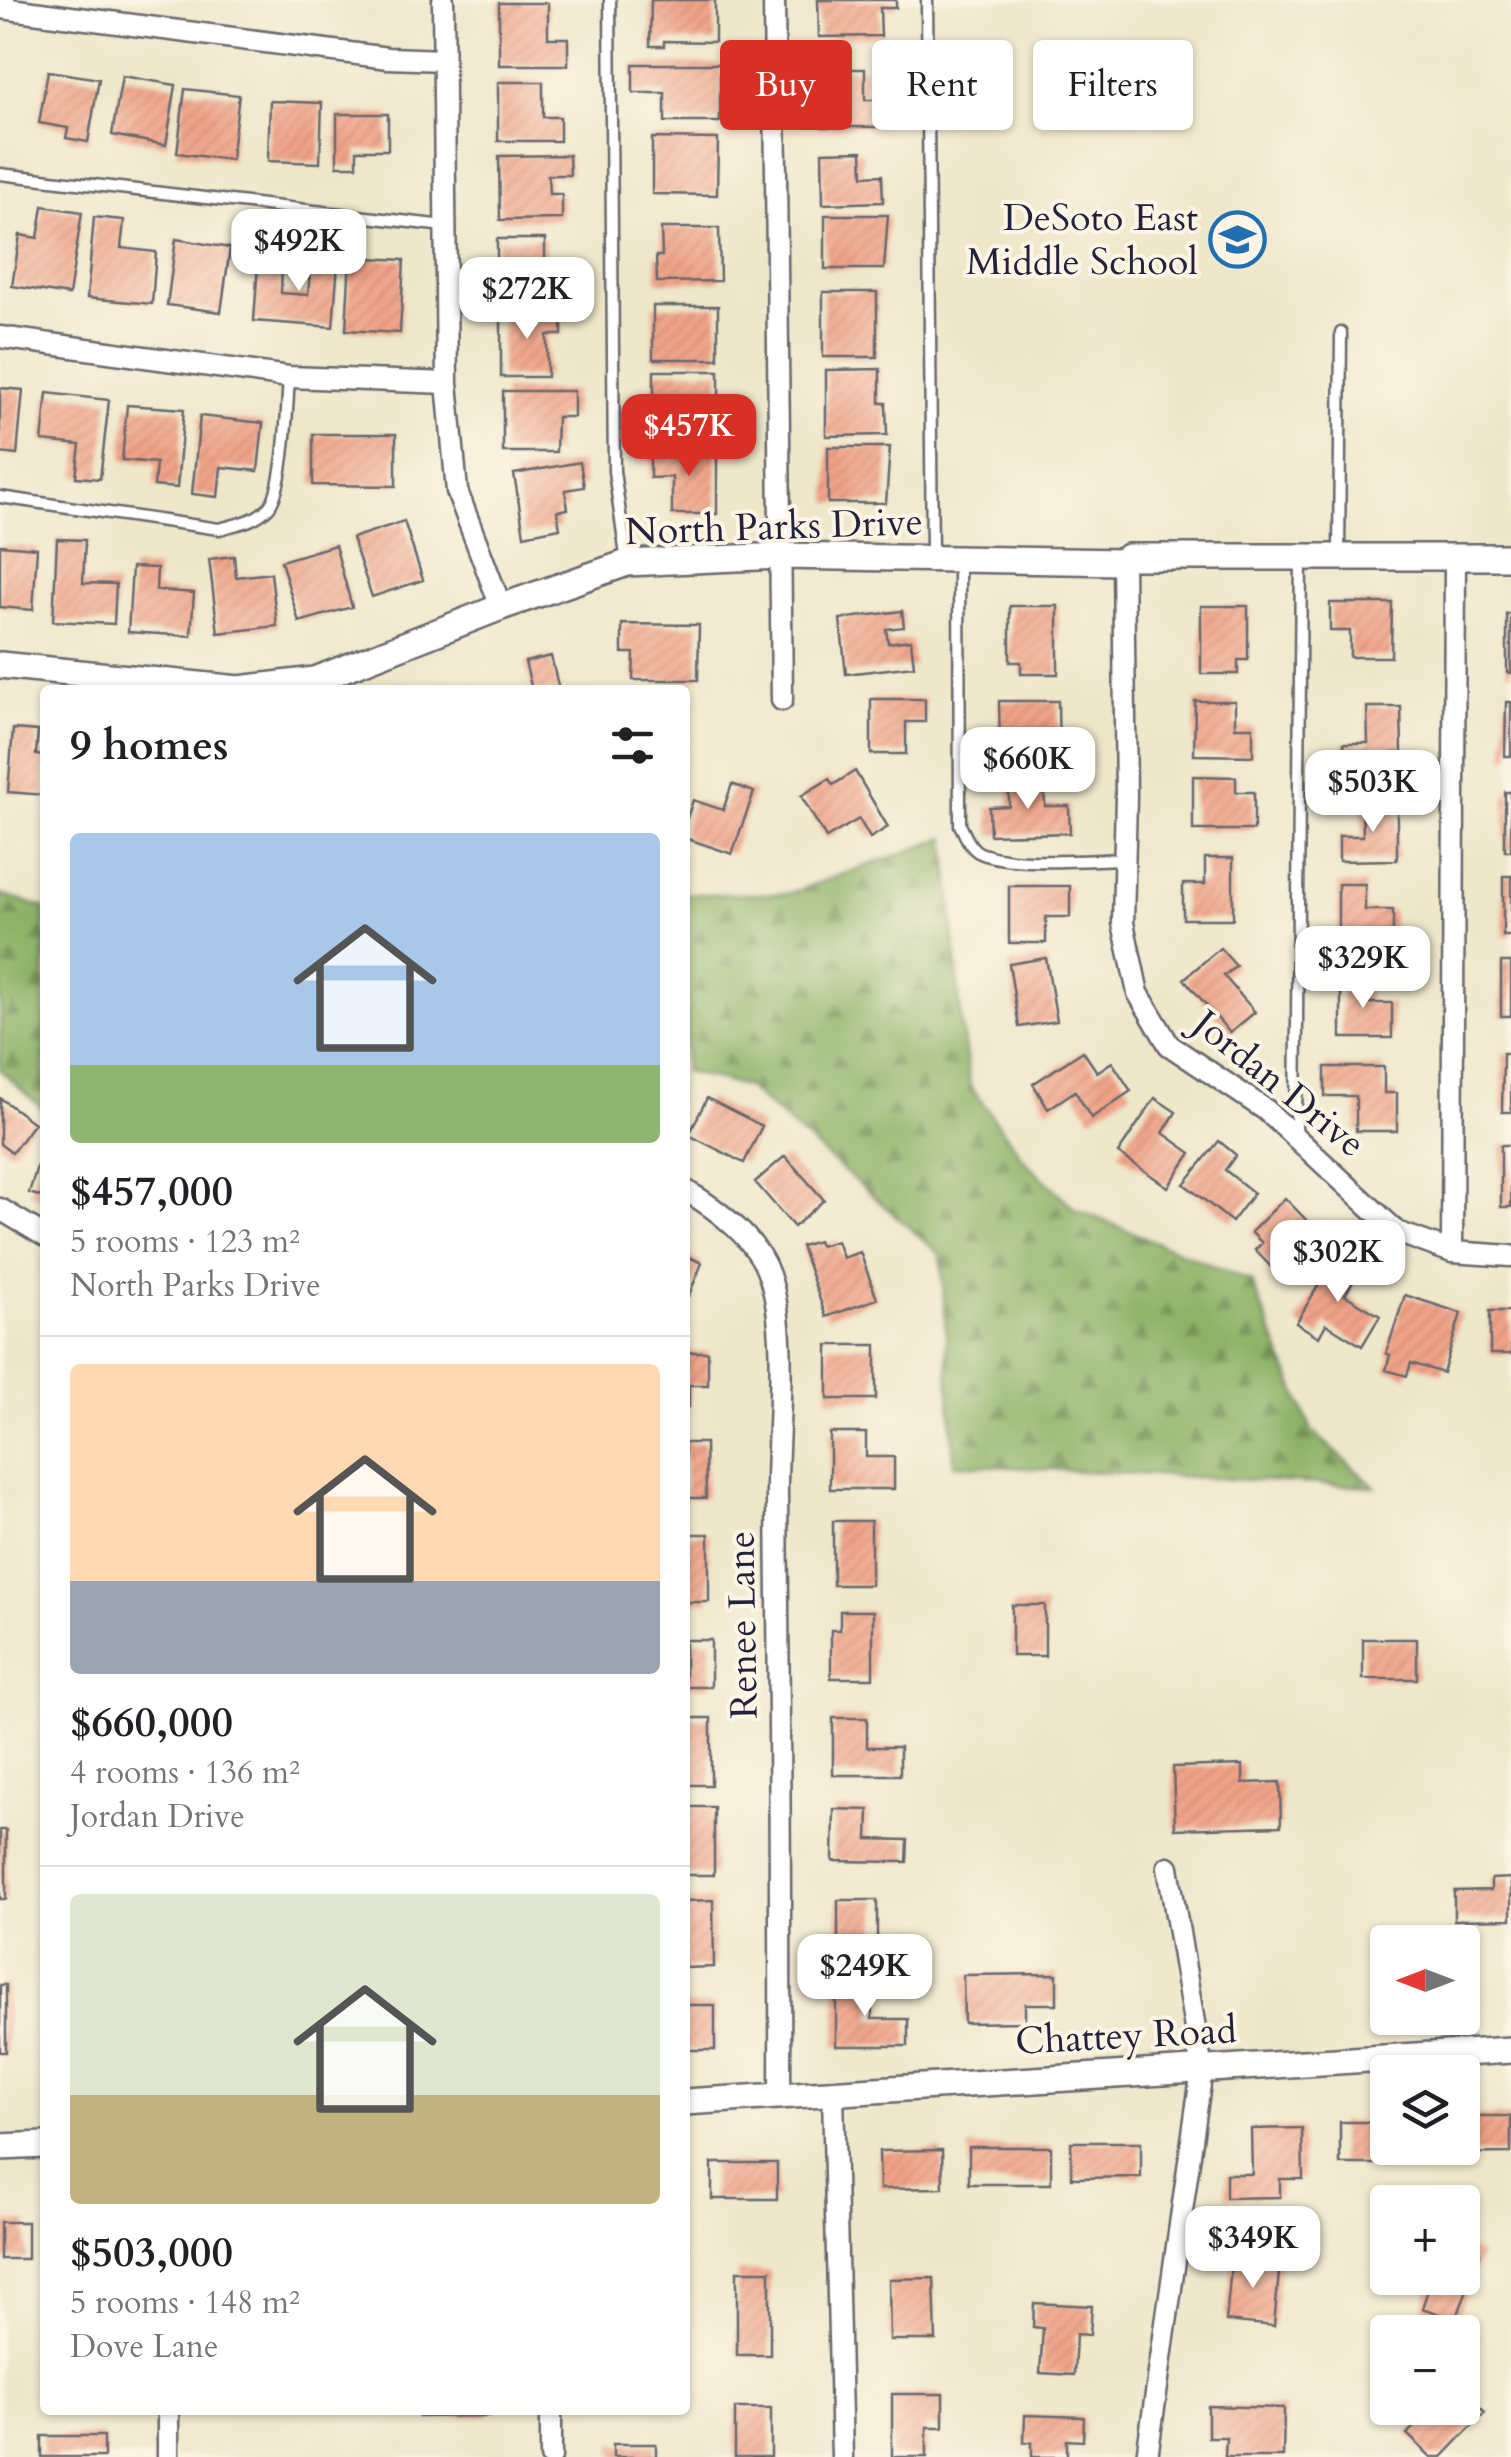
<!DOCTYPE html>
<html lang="en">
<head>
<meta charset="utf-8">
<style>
  body { margin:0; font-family:Cardo,serif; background:#f6f6f6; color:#202124; height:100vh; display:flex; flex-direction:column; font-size:38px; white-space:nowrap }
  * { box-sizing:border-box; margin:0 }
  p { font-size:32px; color:#757577 }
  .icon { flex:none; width:55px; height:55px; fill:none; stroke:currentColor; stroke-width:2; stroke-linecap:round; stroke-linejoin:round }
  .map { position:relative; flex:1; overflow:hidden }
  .drawer { position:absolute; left:40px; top:685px; width:650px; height:1730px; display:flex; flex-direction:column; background:#fff; border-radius:10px; box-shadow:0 2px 8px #0004 }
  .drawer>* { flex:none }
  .banner { position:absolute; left:720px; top:40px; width:640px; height:90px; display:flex; gap:20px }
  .needle { width:65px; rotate:270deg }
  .buttons { position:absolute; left:1370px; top:1925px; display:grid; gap:20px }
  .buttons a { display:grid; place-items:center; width:110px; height:110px; border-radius:10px; background:#fff; box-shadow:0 2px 8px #0004; font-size:50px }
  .price { position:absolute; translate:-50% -85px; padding:0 22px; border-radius:20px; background:#fff; color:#222; font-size:32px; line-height:65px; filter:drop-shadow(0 2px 5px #0008) }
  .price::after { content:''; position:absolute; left:50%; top:60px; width:30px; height:22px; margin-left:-15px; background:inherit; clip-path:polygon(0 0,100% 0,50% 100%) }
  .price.active { background:#d93025; color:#fff }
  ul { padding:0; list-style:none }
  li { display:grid; align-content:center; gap:20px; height:530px; padding:0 30px }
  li+li { border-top:2px solid #e0e0e0 }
  li span { display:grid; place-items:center; height:310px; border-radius:10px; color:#555 }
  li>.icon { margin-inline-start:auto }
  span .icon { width:180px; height:180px; fill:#fffc; stroke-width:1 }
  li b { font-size:42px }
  h2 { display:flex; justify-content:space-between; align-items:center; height:120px; padding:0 30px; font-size:42px }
  .chip { padding:0 35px; border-radius:10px; background:#fff; box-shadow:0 2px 8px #0004; font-size:35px; line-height:90px }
  .chip.active { background:#d93025; color:#fff }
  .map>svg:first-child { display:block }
  .forest { fill:url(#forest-firs); stroke:#586a52; stroke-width:2.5 }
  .building { fill:url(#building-hatch) }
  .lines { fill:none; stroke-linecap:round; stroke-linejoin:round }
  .service-casing { stroke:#69676d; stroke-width:15 }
  .minor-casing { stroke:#69676d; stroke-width:25 }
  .tertiary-casing { stroke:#69676d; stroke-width:30 }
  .service { stroke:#fff; stroke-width:10 }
  .minor { stroke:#fff; stroke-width:20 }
  .tertiary { stroke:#fff; stroke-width:25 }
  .labels { text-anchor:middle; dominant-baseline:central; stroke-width:8; stroke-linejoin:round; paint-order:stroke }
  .poi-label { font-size:38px; fill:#22223b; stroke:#fcf5e5; text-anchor:end }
  .street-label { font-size:38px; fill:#22223b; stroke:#fcf5e5 }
</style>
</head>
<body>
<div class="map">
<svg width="1511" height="2457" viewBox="0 0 1511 2457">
  <defs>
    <pattern id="forest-firs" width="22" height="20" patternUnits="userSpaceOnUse" patternTransform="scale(2.5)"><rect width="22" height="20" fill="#8eb368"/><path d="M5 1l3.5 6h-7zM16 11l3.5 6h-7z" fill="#749157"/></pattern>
    <pattern id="building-hatch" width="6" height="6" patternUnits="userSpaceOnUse" patternTransform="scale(2.5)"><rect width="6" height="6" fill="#f1a489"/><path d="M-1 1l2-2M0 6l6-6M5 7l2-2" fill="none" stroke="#ce8d77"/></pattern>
  </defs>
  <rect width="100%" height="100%" fill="#fcf5e5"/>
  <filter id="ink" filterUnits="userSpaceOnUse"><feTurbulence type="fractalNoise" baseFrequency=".01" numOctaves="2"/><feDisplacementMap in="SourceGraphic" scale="20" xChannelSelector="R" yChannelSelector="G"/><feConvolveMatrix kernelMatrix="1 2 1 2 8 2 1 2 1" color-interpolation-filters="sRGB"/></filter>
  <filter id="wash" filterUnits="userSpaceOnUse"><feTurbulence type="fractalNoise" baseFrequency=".0048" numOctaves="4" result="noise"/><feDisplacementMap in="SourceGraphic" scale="40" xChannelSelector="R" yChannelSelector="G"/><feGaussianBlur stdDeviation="2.25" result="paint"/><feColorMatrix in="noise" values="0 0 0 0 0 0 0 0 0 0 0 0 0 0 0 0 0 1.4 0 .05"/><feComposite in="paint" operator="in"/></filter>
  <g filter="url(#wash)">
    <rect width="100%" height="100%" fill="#eee7ca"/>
    <!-- forest -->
    <path class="forest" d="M 946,838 L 962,1030 L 970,1086 L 1026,1162 L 1075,1209 L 1251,1281 L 1312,1431 L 1375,1487 L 954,1464 L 941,1255 L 747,1087 L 685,1072 L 685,894 L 787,894 Z
      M 0,894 L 45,908 L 45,1111 L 0,1070 Z"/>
    <g id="blocks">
      <!-- building -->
      <path class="building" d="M 651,0 L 715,0 L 715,42 L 664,41 L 664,46 L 650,46 Z
        M 818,0 L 896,0 L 896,8 L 880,8 L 881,36 L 819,37 Z
        M 499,3 L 548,3 L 548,38 L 568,38 L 568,65 L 499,65 Z
        M 633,64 L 720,64 L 720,122 L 665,122 L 665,93 L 633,93 Z
        M 821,69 L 865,69 L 865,100 L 882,100 L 882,127 L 822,127 Z
        M 48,71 L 99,79 L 88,142 L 66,138 L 68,128 L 39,123 Z
        M 122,76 L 176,85 L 166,145 L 112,135 Z
        M 498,82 L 543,82 L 543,117 L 560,117 L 560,141 L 498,141 Z
        M 185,89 L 239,95 L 231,160 L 177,153 Z
        M 270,101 L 322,103 L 320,163 L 268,161 Z
        M 337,114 L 388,114 L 388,150 L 357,150 L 357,166 L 337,166 Z
        M 652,138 L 718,139 L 717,195 L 652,194 Z
        M 862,151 L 863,176 L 882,175 L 883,202 L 823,204 L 822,152 Z
        M 569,155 L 570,175 L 548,175 L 549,194 L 562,194 L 562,219 L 500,220 L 499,156 Z
        M 43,206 L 82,212 L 69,295 L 12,286 L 20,235 L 38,238 Z
        M 825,215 L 888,215 L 884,269 L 825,269 Z
        M 94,217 L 124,220 L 121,248 L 156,252 L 152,304 L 87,298 Z
        M 661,228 L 719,228 L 720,281 L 657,282 L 656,256 L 662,256 Z
        M 176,239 L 230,248 L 221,312 L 167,305 Z
        M 497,239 L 545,239 L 545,274 L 577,274 L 577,298 L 497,298 Z
        M 312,248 L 339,250 L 333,327 L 254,321 L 258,264 L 282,266 L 281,293 L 308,295 Z
        M 350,257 L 404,260 L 400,333 L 346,330 Z
        M 823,292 L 877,292 L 877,357 L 823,357 Z
        M 653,306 L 718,306 L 718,359 L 653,359 Z
        M 501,312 L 562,312 L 562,335 L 547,335 L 547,377 L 501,377 Z
        M 880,369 L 880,403 L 886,403 L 887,435 L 826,436 L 826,370 Z
        M 654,371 L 719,371 L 719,425 L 654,425 Z
        M 0,388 L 23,390 L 17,455 L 0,453 Z
        M 503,391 L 574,391 L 574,417 L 557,417 L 556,452 L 503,452 Z
        M 47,393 L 109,400 L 100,479 L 76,477 L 80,445 L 42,441 Z
        M 127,405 L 184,409 L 177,488 L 154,486 L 156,463 L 122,460 Z
        M 200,416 L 263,423 L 258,471 L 221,467 L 218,497 L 192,494 Z
        M 313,434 L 396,434 L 396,486 L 313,485 Z
        M 828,447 L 890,447 L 886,503 L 828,503 Z
        M 650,450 L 717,450 L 717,514 L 672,514 L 672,477 L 650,478 Z
        M 580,462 L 584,487 L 565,490 L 568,509 L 557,511 L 560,528 L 524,535 L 514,474 Z
        M 404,521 L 423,580 L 372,597 L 352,538 Z
        M 57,539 L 85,540 L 83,583 L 116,584 L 114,624 L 53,621 Z
        M 0,545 L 37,548 L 33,610 L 0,607 Z
        M 335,545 L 352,607 L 299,622 L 281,561 Z
        M 234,556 L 236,577 L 271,573 L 277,626 L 218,633 L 209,559 Z
        M 132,567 L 157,568 L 156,590 L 194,593 L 191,636 L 128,632 Z
        M 1330,603 L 1392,603 L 1391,657 L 1350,657 L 1350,631 L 1330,631 Z
        M 1010,606 L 1058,606 L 1058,674 L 1021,674 L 1021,662 L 1010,662 Z
        M 1201,606 L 1248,606 L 1248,660 L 1238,660 L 1238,674 L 1201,674 Z
        M 902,611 L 904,627 L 886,629 L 888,643 L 911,640 L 914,666 L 846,674 L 840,619 Z
        M 1507,614 L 1511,614 L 1511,673 L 1507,673 Z
        M 622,624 L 699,625 L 698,680 L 633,680 L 634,653 L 622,653 Z
        M 551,656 L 559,690 L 532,690 L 525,662 Z
        M 871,699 L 925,699 L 925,722 L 906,722 L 906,754 L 871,754 Z
        M 999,701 L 1058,701 L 1059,762 L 1016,763 L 1016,744 L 1000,745 Z
        M 1195,701 L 1235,701 L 1235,727 L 1253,727 L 1253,756 L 1194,755 Z
        M 1506,702 L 1511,702 L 1511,756 L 1505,756 Z
        M 1367,707 L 1401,707 L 1402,753 L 1393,753 L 1393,768 L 1344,769 L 1344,743 L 1368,743 Z
        M 13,729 L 38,731 L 36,755 L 45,756 L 45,795 L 8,792 Z
        M 855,771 L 888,827 L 870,838 L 859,819 L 826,838 L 801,796 L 829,779 L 833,785 Z
        M 1193,776 L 1236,777 L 1236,792 L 1254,792 L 1254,830 L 1193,830 Z
        M 1044,778 L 1045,806 L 1069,806 L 1070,833 L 990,835 L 989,807 L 1009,806 L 1009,779 Z
        M 732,784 L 754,792 L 732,854 L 685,838 L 685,824 L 693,800 L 723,810 Z
        M 1505,792 L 1511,792 L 1511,851 L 1505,851 Z
        M 1362,802 L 1397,802 L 1397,860 L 1339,861 L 1339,836 L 1363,836 Z
        M 1205,858 L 1233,858 L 1233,919 L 1183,919 L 1183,884 L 1205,884 Z
        M 1503,876 L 1511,876 L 1511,936 L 1503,936 Z
        M 1338,884 L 1365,884 L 1365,910 L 1393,910 L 1393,943 L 1338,943 Z
        M 1009,886 L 1070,886 L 1070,917 L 1046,917 L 1046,943 L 1009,943 Z
        M 1220,948 L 1236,966 L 1224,976 L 1255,1012 L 1230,1033 L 1184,979 Z
        M 1046,958 L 1057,1021 L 1019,1027 L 1009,964 Z
        M 1501,962 L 1511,962 L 1511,1016 L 1501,1016 Z
        M 1341,974 L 1368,974 L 1368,1003 L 1392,1003 L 1392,1038 L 1341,1038 Z
        M 1083,1051 L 1097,1072 L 1112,1062 L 1131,1091 L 1091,1118 L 1075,1091 L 1048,1109 L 1033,1084 Z
        M 1503,1053 L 1511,1053 L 1511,1112 L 1502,1112 Z
        M 1325,1067 L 1384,1067 L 1384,1093 L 1397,1093 L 1397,1131 L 1356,1131 L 1356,1096 L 1325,1096 Z
        M 0,1098 L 34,1123 L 12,1153 L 0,1144 Z
        M 707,1098 L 762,1126 L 744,1163 L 689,1135 Z
        M 1155,1098 L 1176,1112 L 1163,1133 L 1191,1153 L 1168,1187 L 1118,1153 Z
        M 1219,1141 L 1236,1155 L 1225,1170 L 1254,1193 L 1232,1222 L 1184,1184 Z
        M 1501,1145 L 1511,1145 L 1511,1207 L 1501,1207 Z
        M 42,1150 L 45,1151 L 45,1198 L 29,1193 Z
        M 785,1156 L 824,1200 L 794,1227 L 755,1182 Z
        M 1285,1198 L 1314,1228 L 1273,1269 L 1255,1250 L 1262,1243 L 1251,1232 Z
        M 818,1241 L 820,1246 L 837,1241 L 843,1258 L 860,1252 L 877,1299 L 826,1317 L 801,1246 Z
        M 1337,1254 L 1361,1268 L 1345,1295 L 1380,1316 L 1362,1346 L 1326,1324 L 1319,1337 L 1296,1323 Z
        M 685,1255 L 702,1263 L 689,1295 L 685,1293 Z
        M 1405,1295 L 1461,1313 L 1443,1373 L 1411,1363 L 1407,1376 L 1386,1370 L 1390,1355 L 1386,1353 Z
        M 1490,1311 L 1511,1311 L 1511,1354 L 1490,1354 Z
        M 828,1345 L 876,1345 L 876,1399 L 828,1399 Z
        M 685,1352 L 708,1352 L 708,1385 L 689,1385 L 689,1407 L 685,1407 Z
        M 830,1433 L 866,1433 L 866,1457 L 894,1457 L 894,1489 L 830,1489 Z
        M 685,1443 L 705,1443 L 706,1498 L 685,1498 Z
        M 833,1521 L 871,1521 L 871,1585 L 833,1585 Z
        M 685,1534 L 709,1534 L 709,1602 L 685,1602 Z
        M 1012,1605 L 1045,1605 L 1045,1656 L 1012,1656 Z
        M 840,1611 L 873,1611 L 873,1678 L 831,1678 L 831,1630 L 840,1630 Z
        M 1363,1639 L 1417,1639 L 1417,1679 L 1363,1679 Z
        M 685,1640 L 711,1640 L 711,1687 L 685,1687 Z
        M 685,1718 L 711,1718 L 711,1785 L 685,1785 Z
        M 833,1718 L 867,1718 L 867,1747 L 900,1747 L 900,1775 L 833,1775 Z
        M 1243,1765 L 1243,1783 L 1280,1782 L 1281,1826 L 1175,1829 L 1173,1767 Z
        M 685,1807 L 714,1807 L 714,1875 L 685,1875 Z
        M 834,1809 L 869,1810 L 868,1839 L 908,1840 L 907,1862 L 833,1861 Z
        M 0,1830 L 6,1830 L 6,1899 L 0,1899 Z
        M 1511,1878 L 1511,1919 L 1454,1920 L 1454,1891 L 1491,1890 L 1491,1879 Z
        M 713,1900 L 714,1967 L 685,1968 L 685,1901 Z
        M 838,1900 L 877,1900 L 877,1960 L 838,1960 Z
        M 1057,1974 L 1057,2004 L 1025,2004 L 1025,2022 L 964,2023 L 963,1975 Z
        M 836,1981 L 872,1981 L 872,2019 L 908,2019 L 908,2046 L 836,2046 Z
        M 0,1985 L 6,1985 L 6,2052 L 0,2052 Z
        M 685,2005 L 715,2005 L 715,2050 L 685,2050 Z
        M 1462,2116 L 1511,2116 L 1511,2153 L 1437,2154 L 1437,2148 L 1462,2148 Z
        M 1340,2122 L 1388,2122 L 1388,2148 L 1392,2148 L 1392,2164 L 1340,2164 Z
        M 1302,2128 L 1303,2179 L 1280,2179 L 1280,2197 L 1226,2198 L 1226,2174 L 1252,2174 L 1251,2129 Z
        M 1071,2142 L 1141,2142 L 1141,2177 L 1072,2178 Z
        M 969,2147 L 1051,2147 L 1051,2184 L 969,2184 Z
        M 942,2150 L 943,2188 L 880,2189 L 879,2151 Z
        M 712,2163 L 777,2163 L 777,2199 L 712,2199 Z
        M 0,2222 L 27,2222 L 27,2259 L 0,2259 Z
        M 1462,2248 L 1480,2254 L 1456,2320 L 1422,2308 L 1432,2278 L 1462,2278 Z
        M 1232,2256 L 1280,2262 L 1274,2326 L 1226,2321 Z
        M 737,2271 L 770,2271 L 770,2355 L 737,2355 Z
        M 934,2278 L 936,2340 L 890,2340 L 889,2279 Z
        M 1034,2303 L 1092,2306 L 1090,2335 L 1076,2334 L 1074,2375 L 1040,2373 L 1043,2328 L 1033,2327 Z
        M 1462,2390 L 1485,2412 L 1442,2457 L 1431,2457 L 1407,2434 L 1426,2414 L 1420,2408 L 1462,2408 Z
        M 892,2394 L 943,2394 L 943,2427 L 927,2427 L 927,2457 L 892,2457 Z
        M 1208,2406 L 1284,2408 L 1283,2457 L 1225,2457 L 1226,2437 L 1208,2437 Z
        M 735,2408 L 771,2408 L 771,2457 L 735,2457 Z
        M 419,2410 L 489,2410 L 489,2416 L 419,2417 Z
        M 1025,2415 L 1084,2417 L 1083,2441 L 1067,2440 L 1067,2457 L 1032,2457 L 1032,2442 L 1024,2442 Z
        M 42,2436 L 104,2436 L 104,2457 L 42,2457 Z
        M 613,2444 L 656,2444 L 656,2457 L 613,2457 Z"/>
    </g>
  </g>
  <g filter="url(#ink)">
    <use href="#blocks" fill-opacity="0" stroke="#69676d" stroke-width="2.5"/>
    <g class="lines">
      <defs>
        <path id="service" d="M 610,0 L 614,471 L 627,563
          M 927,0 L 932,558
          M 0,174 L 444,226
          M 0,497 L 219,529 C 237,524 254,522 268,508 C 285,491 287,404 289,377
          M 1339,555 L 1341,333
          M 959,562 L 960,825 C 966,836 970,850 983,854 C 1016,866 1087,860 1124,859
          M 1296,1135 L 1301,557"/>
        <path id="minor" d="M 4,0 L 2,8 L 388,58 L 444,60
          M 443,0 L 447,383 L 457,491 L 501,607
          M 774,0 L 782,700
          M 0,337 L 289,377 L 447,383
          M 1123,562 L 1126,796 L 1123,923 L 1138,993 L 1169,1045 L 1266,1110 L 1397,1232 L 1452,1252 L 1511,1256
          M 685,1190 C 717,1209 757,1239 769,1275 C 790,1335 776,1430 777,1495 C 779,1695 781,1896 780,2096
          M 0,1209 L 45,1236
          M 1452,1252 L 1455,557
          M 833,2094 L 842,2457
          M 168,2410 L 168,2457
          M 551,2410 L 551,2457
          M 1147,2457 L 1202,2070 L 1168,1867"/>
        <path id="tertiary" d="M 0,665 L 239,689 L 315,680 L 501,607 L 627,563 L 779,556 L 1123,562 L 1128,557 L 1511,557
          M 685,2102 L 1511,2050
          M 0,2147 L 45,2145"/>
      </defs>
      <!-- service casing -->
      <use href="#service" class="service-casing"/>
      <!-- minor casing -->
      <use href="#minor" class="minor-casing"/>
      <!-- tertiary casing -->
      <use href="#tertiary" class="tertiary-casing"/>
      <!-- service -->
      <use href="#service" class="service"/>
      <!-- minor -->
      <use href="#minor" class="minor"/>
      <!-- tertiary -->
      <use href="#tertiary" class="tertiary"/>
    </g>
  </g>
  <!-- icons -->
  <defs>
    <symbol id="school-ring" viewBox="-11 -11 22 22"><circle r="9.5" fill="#fcf5e5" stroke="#1f6fb2" stroke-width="1.5"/><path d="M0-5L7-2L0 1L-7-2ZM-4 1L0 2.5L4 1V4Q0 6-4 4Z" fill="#1f6fb2"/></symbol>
  </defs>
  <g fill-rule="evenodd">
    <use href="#school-ring" x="1206" y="208" width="63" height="63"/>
  </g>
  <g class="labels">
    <!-- poi labels -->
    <g class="poi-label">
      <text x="1198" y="218">DeSoto East<tspan x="1198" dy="44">Middle School</tspan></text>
    </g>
    <!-- street labels -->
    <g class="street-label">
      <text transform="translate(774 527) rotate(-2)">North Parks Drive</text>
      <text transform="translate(1279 1084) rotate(39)">Jordan Drive</text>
      <text transform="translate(743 1625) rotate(-91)">Renee Lane</text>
      <text transform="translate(1126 2036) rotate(-3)">Chattey Road</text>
    </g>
  </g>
</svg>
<div class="buttons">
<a><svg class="needle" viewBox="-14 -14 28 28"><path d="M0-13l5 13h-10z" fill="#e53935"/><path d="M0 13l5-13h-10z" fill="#757577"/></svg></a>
<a><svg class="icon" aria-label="layers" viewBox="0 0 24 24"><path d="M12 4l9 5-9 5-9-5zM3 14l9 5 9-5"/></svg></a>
<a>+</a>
<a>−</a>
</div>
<b class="price" style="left:299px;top:294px">$492K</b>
<b class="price" style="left:527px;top:342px">$272K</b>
<b class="price active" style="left:689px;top:479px">$457K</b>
<b class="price" style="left:1028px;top:812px">$660K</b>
<b class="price" style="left:1373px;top:835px">$503K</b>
<b class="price" style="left:1363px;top:1011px">$329K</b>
<b class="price" style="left:1338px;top:1305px">$302K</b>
<b class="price" style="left:865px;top:2019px">$249K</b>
<b class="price" style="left:1253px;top:2291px">$349K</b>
<div class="banner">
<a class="chip active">Buy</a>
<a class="chip">Rent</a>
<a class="chip">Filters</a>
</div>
<section class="drawer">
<h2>9 homes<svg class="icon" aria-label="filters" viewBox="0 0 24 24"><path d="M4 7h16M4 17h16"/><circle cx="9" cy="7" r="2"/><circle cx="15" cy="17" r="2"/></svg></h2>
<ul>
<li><span style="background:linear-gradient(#a9c7e8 75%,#8fb573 0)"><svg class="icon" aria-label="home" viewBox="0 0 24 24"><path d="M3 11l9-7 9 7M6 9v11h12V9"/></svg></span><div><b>$457,000</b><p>5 rooms · 123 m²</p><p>North Parks Drive</p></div></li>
<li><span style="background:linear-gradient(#ffd9b3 70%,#9aa5b1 0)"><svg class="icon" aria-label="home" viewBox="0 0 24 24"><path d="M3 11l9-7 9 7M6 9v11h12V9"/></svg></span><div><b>$660,000</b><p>4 rooms · 136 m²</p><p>Jordan Drive</p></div></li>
<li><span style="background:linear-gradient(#dfe7d0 65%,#c2b280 0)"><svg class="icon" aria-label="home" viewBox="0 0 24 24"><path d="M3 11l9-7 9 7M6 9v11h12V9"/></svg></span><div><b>$503,000</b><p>5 rooms · 148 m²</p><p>Dove Lane</p></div></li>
</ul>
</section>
</div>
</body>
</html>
